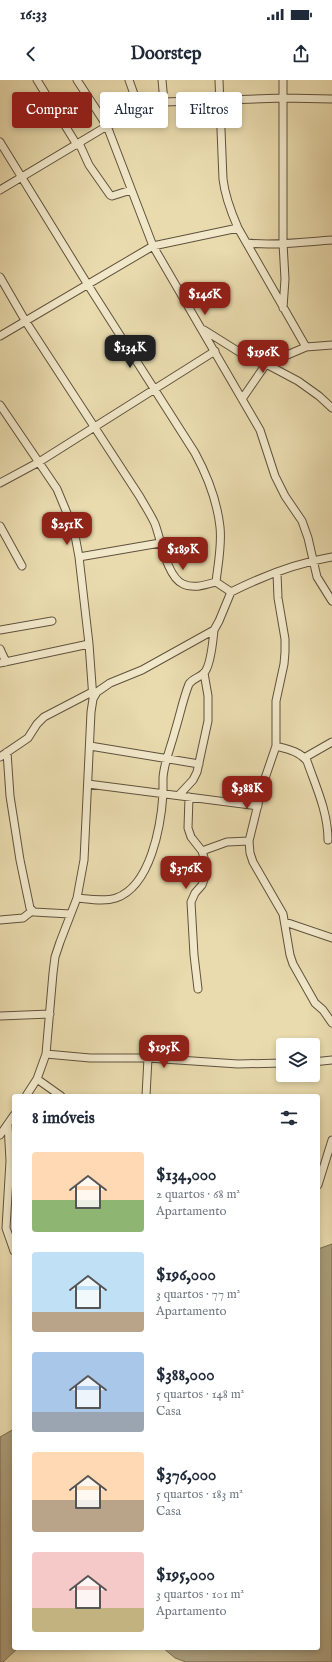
<!DOCTYPE html>
<html lang="pt">
<head>
<meta charset="utf-8">
<style>
  body { margin:0; font-family:"IM FELL English",serif; background:#f2f2f3; color:#1f2937; height:100vh; display:flex; flex-direction:column; font-size:15px; white-space:nowrap }
  * { box-sizing:border-box; margin:0 }
  p { font-size:13px; color:#747a83 }
  .icon { flex:none; width:22px; height:22px; fill:none; stroke:currentColor; stroke-width:2; stroke-linecap:round; stroke-linejoin:round }
  .map { position:relative; flex:1; overflow:hidden }
  .drawer { position:absolute; left:12px; top:1014px; width:308px; height:556px; display:flex; flex-direction:column; background:#fff; border-radius:4px; box-shadow:0 2px 6px #0003 }
  .drawer>* { flex:none }
  .hud { position:absolute; left:12px; top:12px; width:308px; height:36px; display:flex; gap:8px }
  .tools { position:absolute; left:276px; top:958px; display:grid; gap:8px }
  .tools a { display:grid; place-items:center; width:44px; height:44px; border-radius:4px; background:#fff; box-shadow:0 2px 6px #0003; font-size:20px }
  .price { position:absolute; translate:-50% -34px; padding:0 9px; border-radius:8px; background:#8f2418; color:#fff; font-size:13px; line-height:26px; filter:drop-shadow(0 1px 2px #0008) }
  .price::after { content:''; position:absolute; left:50%; top:24px; width:12px; height:9px; margin-left:-6px; background:inherit; clip-path:polygon(0 0,100% 0,50% 100%) }
  .price.active { background:#222; color:#fff }
  ul { padding:0; list-style:none }
  li { display:flex; align-items:center; gap:12px; height:100px; padding:0 20px }
  li span { display:grid; place-items:center; flex:none; width:112px; height:80px; border-radius:4px; color:#555 }
  li>.icon { margin-inline-start:auto }
  span .icon { width:48px; height:48px; fill:#fffc; stroke-width:1 }
  li b { font-size:17px }
  h2 { display:flex; justify-content:space-between; align-items:center; height:48px; padding:0 20px; font-size:17px }
  .pill { padding:0 14px; border-radius:4px; background:#fff; box-shadow:0 2px 6px #0003; font-size:14px; line-height:36px }
  .pill.active { background:#8f2418; color:#fff }
  .status { display:flex; justify-content:space-between; align-items:center; height:28px; padding:0 20px; background:#fff; direction:ltr }
  .status svg { height:11px; fill:currentColor }
  header { display:flex; justify-content:space-between; align-items:center; height:52px; padding:0 20px; background:#fff; font-size:18px; font-weight:700 }
  .map>svg:first-child { display:block }
  .water { fill:#ab9d7b; stroke:#7b6d53 }
  .lines { fill:none; stroke-linecap:round; stroke-linejoin:round }
  .street-casing { stroke:#60523d; stroke-width:9 }
  .street { stroke:#f1e8ca; stroke-width:7 }
</style>
</head>
<body>
<div class="status"><b>16:33</b><svg viewBox="0 0 49 12"><path d="M0 12V9h3v3zM5 12V6h3v6zM10 12V3h3v9zM15 12V0h3v12zM26 1h20v11H26zM47 4h2v5h-2z"/></svg></div>
<header><svg class="icon" aria-label="back" viewBox="0 0 24 24"><path d="M15 5l-7 7 7 7"/></svg>Doorstep<svg class="icon" aria-label="share" viewBox="0 0 24 24"><path d="M12 15V3M7 8l5-5 5 5M5 13v7h14v-7"/></svg></header>
<div class="map">
<svg width="332" height="1582" viewBox="0 0 332 1582">
  <rect width="100%" height="100%" fill="#e9dbae"/>
  <filter id="stains"><feTurbulence type="fractalNoise" baseFrequency=".005" numOctaves="4"/><feColorMatrix values="0 0 0 0 .2 0 0 0 0 .09 0 0 0 0 .02 0 0 0 .5 -.17"/></filter>
  <radialGradient id="worn" r=".72"><stop offset=".6" stop-color="#630" stop-opacity="0"/><stop offset="1" stop-color="#630" stop-opacity=".3"/></radialGradient>
  <!-- water -->
  <path class="water" d="M 332,1164 L 332,1582 L 186,1582 L 175,1578 L 163,1568 L 318,1568 L 318,1169 Z
    M 14,1349 L 14,1568 L 18,1568 L 3,1582 L 0,1582 L 0,1357 Z"/>
  <g class="lines">
    <defs>
      <path id="street" d="M 37,0 L 77,65
        M 77,0 L 107,46 L 153,166 L 260,350 L 275,396 L 285,416 L 302,441 L 308,458 L 317,497 L 332,521
        M 129,0 L 140,31
        M 162,0 L 164,22
        M 219,0 L 223,99 C 225,117 231,132 238,148 L 306,267
        M 0,62 L 88,205 L 195,373 C 208,397 217,420 220,447 C 222,465 218,484 216,502 L 231,512
        M 79,63 L 89,85 L 110,115 L 112,116 L 131,110
        M 0,110 L 107,46 L 164,22 L 283,18 L 332,19
        M 247,163 C 275,166 304,162 332,160
        M 0,197 L 26,242 L 140,417 C 145,426 151,435 155,444 C 161,460 167,497 183,504 C 193,509 205,505 216,502
        M 283,228 L 285,199 L 283,163 L 283,0
        M 204,250 L 252,280 L 266,284 L 298,301 L 319,316 L 332,328
        M 0,256 L 153,166 L 238,148
        M 242,319 L 266,284 L 306,267 L 332,265
        M 0,325 L 57,409 L 74,450 L 79,477 L 89,564 L 93,619
        M 0,403 L 39,382 L 215,271
        M 0,446 L 22,486
        M 79,477 L 160,463
        M 277,493 L 278,518 L 285,559 L 285,572 L 284,584 L 276,621 L 276,666 L 263,704 L 249,761 L 250,773 L 253,782 L 283,834 L 290,875 L 293,884 L 315,923 L 323,930 L 332,943
        M 0,550 L 52,541
        M 0,569 L 6,582
        M 0,583 L 89,564
        M 90,666 L 199,684
        M 276,666 C 287,669 299,671 307,681 C 316,707 328,732 328,760
        M 7,672 L 10,716 L 20,780 L 30,828 L 34,832 L 70,834
        M 0,677 L 28,658 L 37,644 L 44,637 L 92,612
        M 304,678 L 332,662
        M 88,704 L 258,726
        M 179,715 L 193,700 L 197,692 L 208,641 L 208,616 L 204,593
        M 189,717 L 188,748 L 191,757 L 202,771 L 205,781 L 205,797 L 202,805 L 195,813 L 191,822 L 194,875 L 198,909
        M 202,771 L 227,762 L 249,761
        M 77,818 C 89,819 104,822 116,818 C 151,806 161,745 163,714 C 163,709 163,703 163,698 C 164,682 171,667 175,651 C 180,635 183,619 189,604 C 193,598 199,598 204,593 C 211,586 213,560 214,550
        M 0,840 L 23,838 L 32,831
        M 285,842 L 332,858
        M 0,936 L 50,934
        M 46,974 L 90,978 L 148,978 L 238,984 L 283,983
        M 313,982 L 332,980
        M 37,999 L 61,1016
        M 26,1016 L 37,999 L 46,974 L 53,893 L 55,877 L 60,862 L 77,818 L 84,780 L 91,632 L 93,619 L 97,612 L 110,603 L 142,590 L 214,550 L 219,541 L 231,512 C 263,496 297,483 332,477
        M 146,1016 L 148,978
        M 8,1044 L 10,1081 L 6,1148 L 14,1171
        M 0,1055 L 14,1035
        M 318,1105 L 332,1060"/>
    </defs>
    <!-- street casing -->
    <use href="#street" class="street-casing"/>
    <!-- street -->
    <use href="#street" class="street"/>
  </g>
  <rect width="100%" height="100%" filter="url(#stains)"/>
  <rect width="100%" height="100%" fill="url(#worn)"/>
</svg>
<div class="tools">
<a><svg class="icon" aria-label="layers" viewBox="0 0 24 24"><path d="M12 4l9 5-9 5-9-5zM3 14l9 5 9-5"/></svg></a>
</div>
<b class="price" style="left:205px;top:236px">$146K</b>
<b class="price active" style="left:130px;top:289px">$134K</b>
<b class="price" style="left:263px;top:294px">$196K</b>
<b class="price" style="left:67px;top:466px">$251K</b>
<b class="price" style="left:183px;top:491px">$189K</b>
<b class="price" style="left:247px;top:730px">$388K</b>
<b class="price" style="left:186px;top:810px">$376K</b>
<b class="price" style="left:164px;top:989px">$195K</b>
<div class="hud">
<a class="pill active">Comprar</a>
<a class="pill">Alugar</a>
<a class="pill">Filtros</a>
</div>
<section class="drawer">
<h2>8 imóveis<svg class="icon" aria-label="filters" viewBox="0 0 24 24"><path d="M4 7h16M4 17h16"/><circle cx="9" cy="7" r="2"/><circle cx="15" cy="17" r="2"/></svg></h2>
<ul>
<li><span style="background:linear-gradient(#ffd9b3 60%,#8fb573 0)"><svg class="icon" aria-label="home" viewBox="0 0 24 24"><path d="M3 11l9-7 9 7M6 9v11h12V9"/></svg></span><div><b>$134,000</b><p>2 quartos · 68 m²</p><p>Apartamento</p></div></li>
<li><span style="background:linear-gradient(#bfe0f5 75%,#b9a48a 0)"><svg class="icon" aria-label="home" viewBox="0 0 24 24"><path d="M3 11l9-7 9 7M6 9v11h12V9"/></svg></span><div><b>$196,000</b><p>3 quartos · 77 m²</p><p>Apartamento</p></div></li>
<li><span style="background:linear-gradient(#a9c7e8 75%,#9aa5b1 0)"><svg class="icon" aria-label="home" viewBox="0 0 24 24"><path d="M3 11l9-7 9 7M6 9v11h12V9"/></svg></span><div><b>$388,000</b><p>5 quartos · 148 m²</p><p>Casa</p></div></li>
<li><span style="background:linear-gradient(#ffd9b3 60%,#b9a48a 0)"><svg class="icon" aria-label="home" viewBox="0 0 24 24"><path d="M3 11l9-7 9 7M6 9v11h12V9"/></svg></span><div><b>$376,000</b><p>5 quartos · 183 m²</p><p>Casa</p></div></li>
<li><span style="background:linear-gradient(#f6c9c9 70%,#c2b280 0)"><svg class="icon" aria-label="home" viewBox="0 0 24 24"><path d="M3 11l9-7 9 7M6 9v11h12V9"/></svg></span><div><b>$195,000</b><p>3 quartos · 101 m²</p><p>Apartamento</p></div></li>
</ul>
</section>
</div>
</body>
</html>
